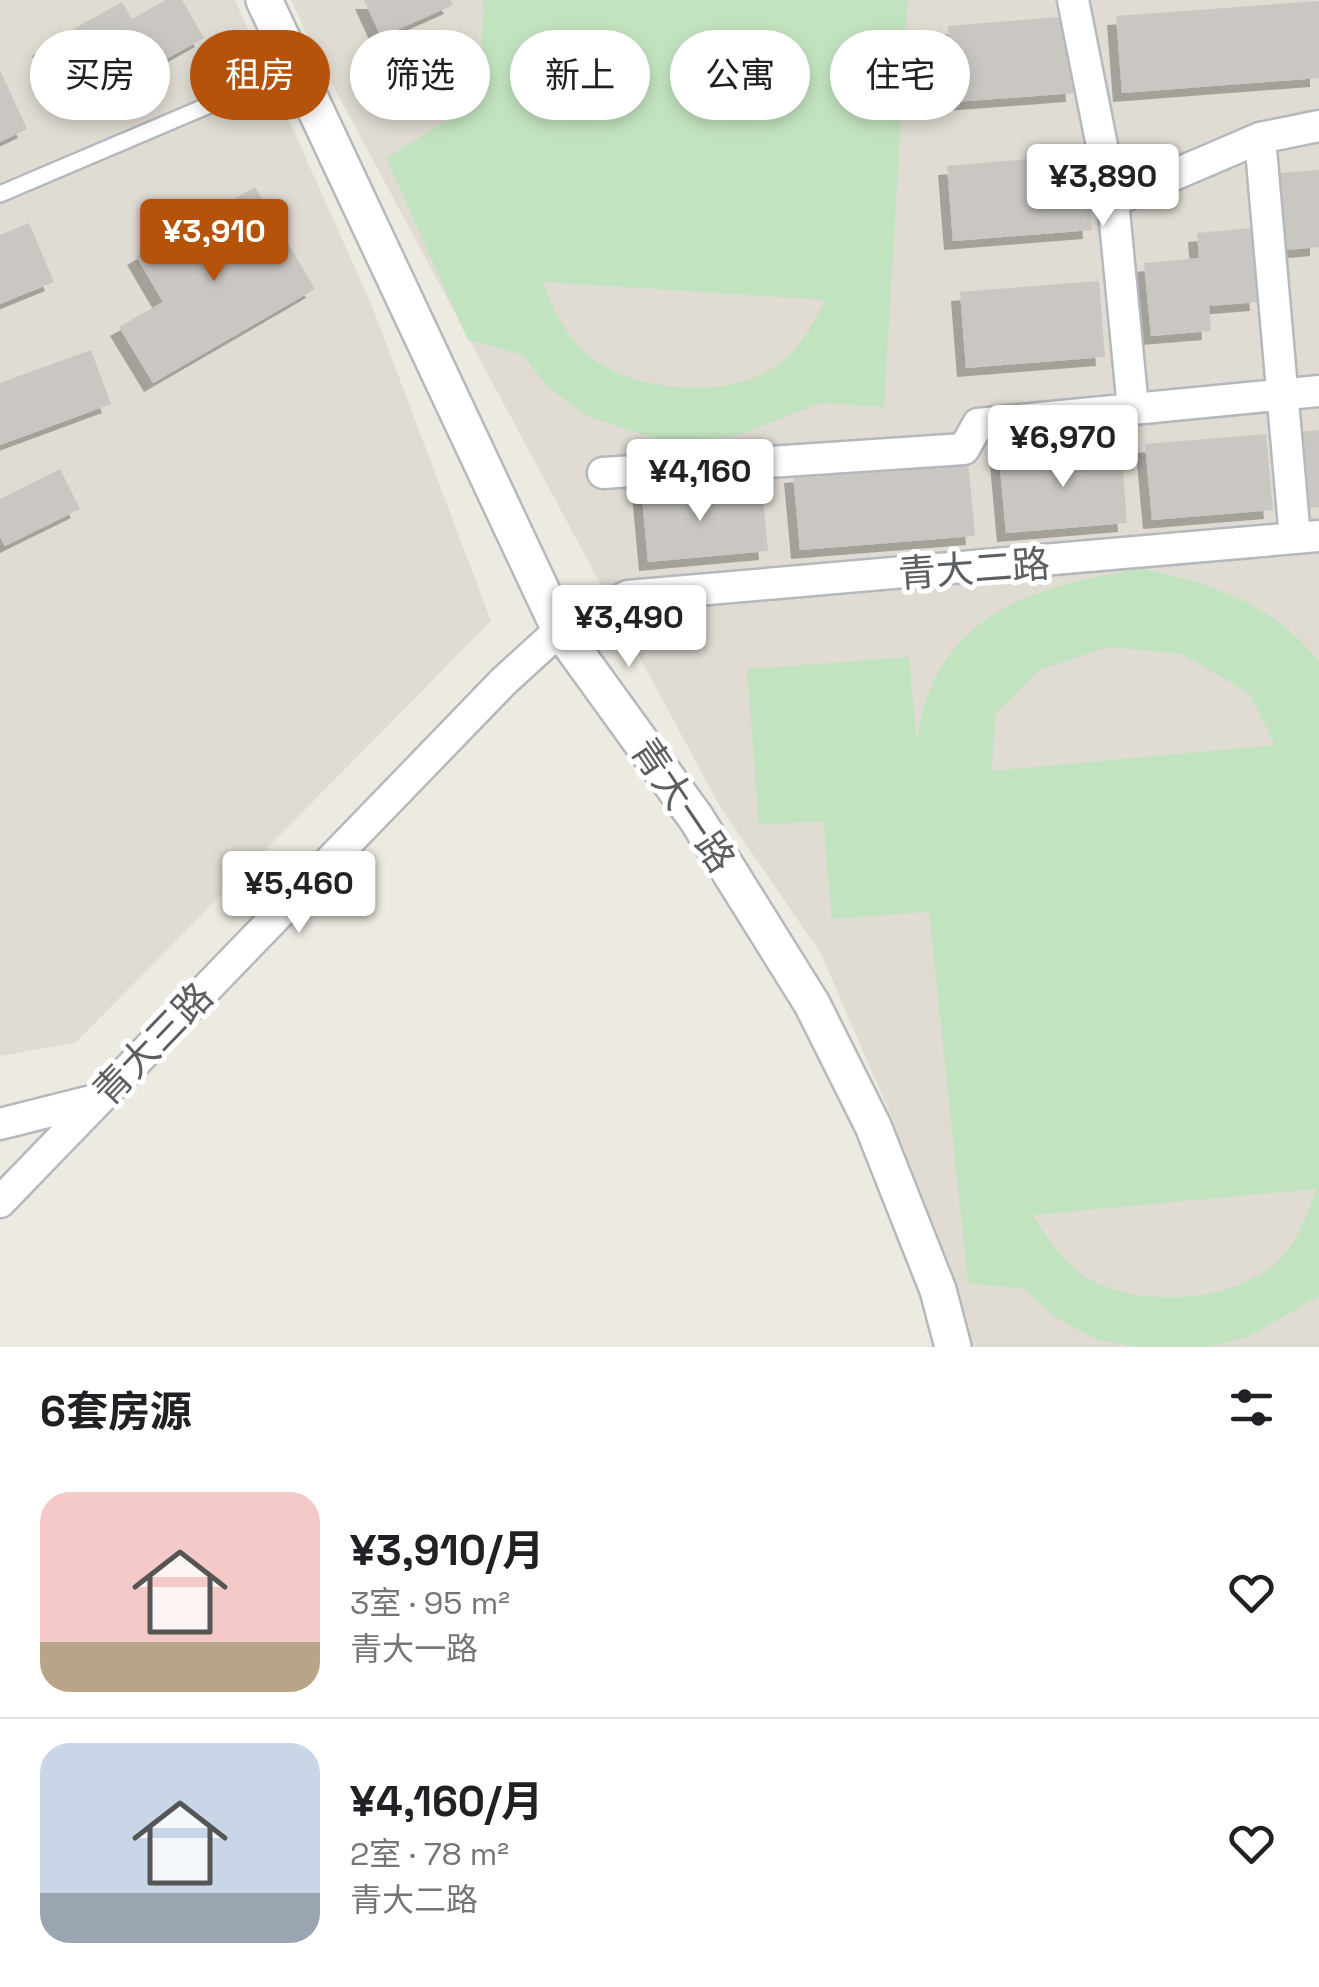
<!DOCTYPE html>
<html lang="zh">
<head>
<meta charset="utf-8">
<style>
  body { margin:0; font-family:"Space Grotesk","Noto Sans SC",sans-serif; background:#f6f6f6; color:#202124; height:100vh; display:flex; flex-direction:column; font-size:38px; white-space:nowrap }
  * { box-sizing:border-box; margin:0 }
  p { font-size:32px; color:#757577 }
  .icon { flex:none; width:55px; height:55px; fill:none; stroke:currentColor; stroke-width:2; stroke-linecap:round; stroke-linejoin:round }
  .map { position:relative; height:1347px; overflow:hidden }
  .sheet { display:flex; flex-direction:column; background:#fff; flex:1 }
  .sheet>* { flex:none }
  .banner { position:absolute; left:30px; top:30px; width:1260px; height:90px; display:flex; gap:20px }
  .price { position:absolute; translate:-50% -85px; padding:0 22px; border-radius:10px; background:#fff; color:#222; font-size:32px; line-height:65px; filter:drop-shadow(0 2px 5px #0008) }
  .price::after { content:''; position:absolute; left:50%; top:60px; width:30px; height:22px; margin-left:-15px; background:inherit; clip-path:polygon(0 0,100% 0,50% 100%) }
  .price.on { background:#b45309; color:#fff }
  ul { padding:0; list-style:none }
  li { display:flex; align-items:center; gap:30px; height:250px; padding:0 40px }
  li+li { border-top:2px solid #e0e0e0 }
  li span { display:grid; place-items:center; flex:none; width:280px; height:200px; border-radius:30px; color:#555 }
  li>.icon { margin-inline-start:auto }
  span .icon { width:120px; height:120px; fill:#fffc; stroke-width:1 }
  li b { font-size:42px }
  h2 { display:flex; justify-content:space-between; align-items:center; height:120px; padding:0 40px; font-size:42px }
  .chip { padding:0 35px; border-radius:45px; background:#fff; box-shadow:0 5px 15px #0003; font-size:35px; line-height:90px }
  .chip.on { background:#b45309; color:#fff }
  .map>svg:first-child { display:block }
  .education { fill:#e0dbd3 }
  .green { fill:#c2e3c0; fill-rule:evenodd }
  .building { fill:#cac7c2; filter:url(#shadow) }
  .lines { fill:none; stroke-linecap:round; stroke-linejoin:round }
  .service-casing { stroke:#b5b8bc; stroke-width:20 }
  .minor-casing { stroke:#b5b8bc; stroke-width:35 }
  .tertiary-casing { stroke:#b5b8bc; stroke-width:40 }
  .service { stroke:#fff; stroke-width:15 }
  .minor { stroke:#fff; stroke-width:30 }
  .tertiary { stroke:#fff; stroke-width:35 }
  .labels { text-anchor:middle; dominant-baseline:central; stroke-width:10; stroke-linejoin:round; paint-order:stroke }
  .street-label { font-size:38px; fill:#5b5f62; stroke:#fff }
</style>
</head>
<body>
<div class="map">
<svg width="1319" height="1347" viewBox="0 0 1319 1347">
  <defs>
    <filter id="shadow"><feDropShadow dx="-9" dy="9" stdDeviation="0" flood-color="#0004"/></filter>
  </defs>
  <rect width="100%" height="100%" fill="#edeae2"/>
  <!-- education -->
  <path class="education" d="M 0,0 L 235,0 L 372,306 L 491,621 L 75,1043 L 0,1056 Z
    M 291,0 L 1319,0 L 1319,1347 L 971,1347 L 892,1118 L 821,954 L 718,803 L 316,54 Z"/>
  <!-- green -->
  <path class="green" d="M 484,0 L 908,0 L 884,407 L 821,403 L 736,436 L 666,442 L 587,416 L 548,387 L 523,355 L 468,340 L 386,158 L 477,102 ZM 543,283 L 544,282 L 826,300 C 814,321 801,347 782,362 C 732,400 650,393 599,363 C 571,346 554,312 543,283 Z
    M 1142,569 C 1212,583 1272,603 1319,661 L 1319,1296 L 1248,1337 L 1206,1347 L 1139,1347 L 1098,1340 L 1055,1317 L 1025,1289 L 968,1283 L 929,912 L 832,919 L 823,821 L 759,825 L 747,669 L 909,657 L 917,740 C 935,614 1031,586 1142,569 ZM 1108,647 L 1183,654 L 1250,694 L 1275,745 L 992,771 L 995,715 L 1039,670 ZM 1316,1189 C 1308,1212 1299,1239 1282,1257 C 1240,1301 1155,1307 1101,1285 C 1071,1273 1049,1242 1033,1215 Z"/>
  <!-- building -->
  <path class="building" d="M 166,0 L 182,0 L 204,38 L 76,109 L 41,47 L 122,2 L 132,19 Z
    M 364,0 L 450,0 L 453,5 L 381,37 Z
    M 1319,1 L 1319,78 L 1122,93 L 1116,16 Z
    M 1069,16 L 1075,93 L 954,102 L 948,26 Z
    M 0,70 L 27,129 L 0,142 Z
    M 1086,154 L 1092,230 L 953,241 L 947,166 Z
    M 1319,170 L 1319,247 L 1287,250 L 1280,173 Z
    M 255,187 L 315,289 L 153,383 L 119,327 L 163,302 L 136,256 Z
    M 29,223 L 54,282 L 0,304 L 0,235 Z
    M 1252,228 L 1259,302 L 1209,306 L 1211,331 L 1151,336 L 1144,263 L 1199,258 L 1197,233 Z
    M 1099,281 L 1105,357 L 966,368 L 960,292 Z
    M 91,350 L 111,404 L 0,445 L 0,383 Z
    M 1319,430 L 1319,507 L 1307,508 L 1301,432 Z
    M 1266,434 L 1273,510 L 1152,520 L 1145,444 Z
    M 1121,447 L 1127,523 L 1006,533 L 999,457 Z
    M 968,460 L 975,536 L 800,550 L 793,474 Z
    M 60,469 L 80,509 L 5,546 L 0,537 L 0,499 Z
    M 694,482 L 696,503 L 763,497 L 768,551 L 648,562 L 641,486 Z"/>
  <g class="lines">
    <defs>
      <path id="service" d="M 0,194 L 296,68"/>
      <path id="minor" d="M 1073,0 L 1113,201 L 1260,138 L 1319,126
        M 1260,138 L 1295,538
        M 1113,201 L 1133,408
        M 603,473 L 964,449 L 978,424 L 1319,391
        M 0,1124 L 99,1099
        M 0,1202 L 504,681 L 560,630 L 628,596 L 1319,536"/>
      <path id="tertiary" d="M 264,0 L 560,630 L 696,818 L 812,1004 L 873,1126 L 938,1290 L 953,1347"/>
    </defs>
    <!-- service casing -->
    <use href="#service" class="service-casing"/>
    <!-- minor casing -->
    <use href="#minor" class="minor-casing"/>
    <!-- tertiary casing -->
    <use href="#tertiary" class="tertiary-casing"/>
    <!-- service -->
    <use href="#service" class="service"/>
    <!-- minor -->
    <use href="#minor" class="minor"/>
    <!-- tertiary -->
    <use href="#tertiary" class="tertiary"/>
  </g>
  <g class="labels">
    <!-- street labels -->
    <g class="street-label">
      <text transform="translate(974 569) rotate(-4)">青大二路</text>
      <text transform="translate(683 805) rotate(56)">青大一路</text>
      <text transform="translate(153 1044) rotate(-46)">青大三路</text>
    </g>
  </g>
</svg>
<b class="price" style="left:1103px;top:229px">¥3,890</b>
<b class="price on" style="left:214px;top:284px">¥3,910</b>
<b class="price" style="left:1063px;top:490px">¥6,970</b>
<b class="price" style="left:700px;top:524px">¥4,160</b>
<b class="price" style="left:629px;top:670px">¥3,490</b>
<b class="price" style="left:299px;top:936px">¥5,460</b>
<div class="banner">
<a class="chip">买房</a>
<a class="chip on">租房</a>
<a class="chip">筛选</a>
<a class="chip">新上</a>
<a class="chip">公寓</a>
<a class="chip">住宅</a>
</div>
</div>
<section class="sheet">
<h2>6套房源<svg class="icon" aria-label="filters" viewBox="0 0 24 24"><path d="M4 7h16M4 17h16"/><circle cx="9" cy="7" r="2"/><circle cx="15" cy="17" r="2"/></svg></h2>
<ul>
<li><span style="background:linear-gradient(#f6c9c9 75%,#b9a48a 0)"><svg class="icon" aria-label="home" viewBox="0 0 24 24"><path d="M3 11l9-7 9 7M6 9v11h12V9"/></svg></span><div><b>¥3,910/月</b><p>3室 · 95 m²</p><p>青大一路</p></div><svg class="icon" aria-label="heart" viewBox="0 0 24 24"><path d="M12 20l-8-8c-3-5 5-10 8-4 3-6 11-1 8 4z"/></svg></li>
<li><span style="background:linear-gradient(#c9d6e8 75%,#9aa5b1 0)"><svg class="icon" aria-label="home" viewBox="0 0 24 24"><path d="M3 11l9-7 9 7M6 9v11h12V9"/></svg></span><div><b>¥4,160/月</b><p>2室 · 78 m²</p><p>青大二路</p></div><svg class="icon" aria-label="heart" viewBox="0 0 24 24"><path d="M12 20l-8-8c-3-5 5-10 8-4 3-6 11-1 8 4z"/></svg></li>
</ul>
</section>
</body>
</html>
